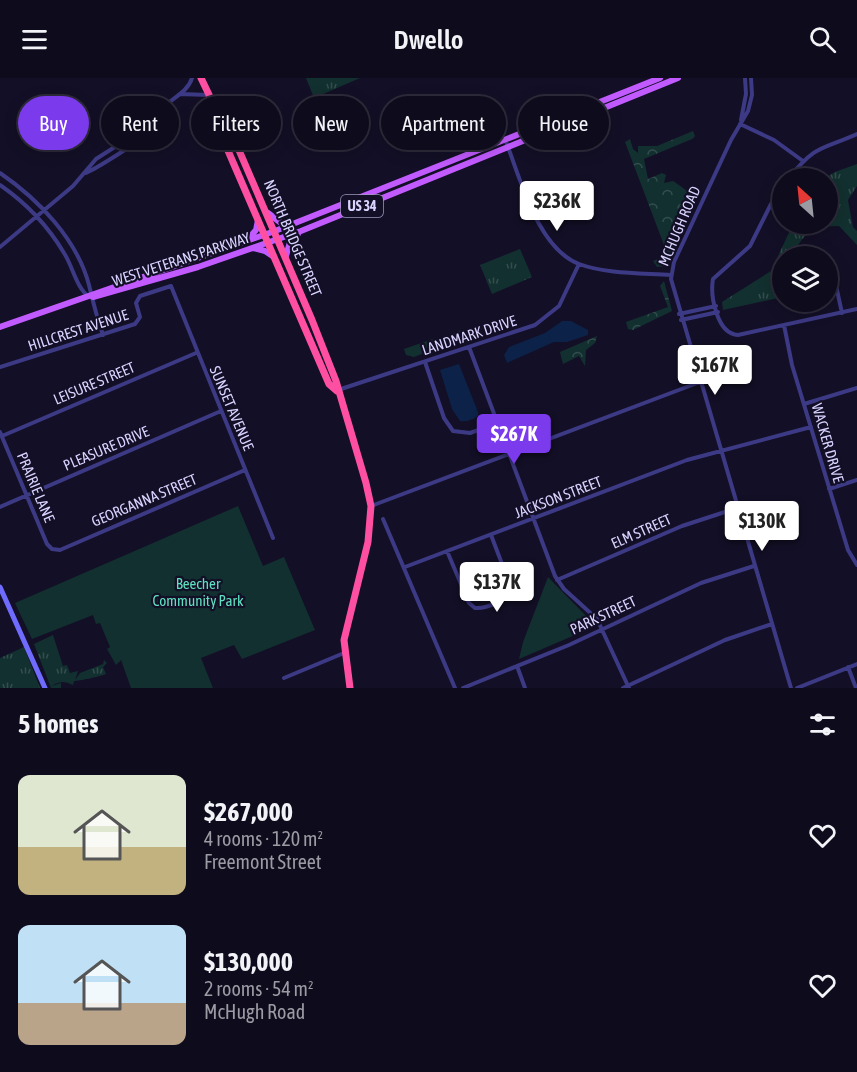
<!DOCTYPE html>
<html lang="en">
<head>
<meta charset="utf-8">
<style>
  body { margin:0; font-family:"Asap Condensed",sans-serif; background:#1c1929; color:#f1f3f6; height:100vh; display:flex; flex-direction:column; font-size:22px; white-space:nowrap }
  * { box-sizing:border-box; margin:0 }
  p { font-size:20px; color:#9b9ba3 }
  .icon { flex:none; width:33px; height:33px; fill:none; stroke:currentColor; stroke-width:2; stroke-linecap:round; stroke-linejoin:round }
  .map { position:relative; height:610px; overflow:hidden }
  .drawer { display:flex; flex-direction:column; background:#0e0b1c; flex:1 }
  .drawer>* { flex:none }
  .guide { position:absolute; left:18px; top:18px; width:822px; height:54px; display:flex; gap:12px }
  .needle { width:39px; rotate:333deg }
  .buttons { position:absolute; left:772px; top:90px; display:grid; gap:12px }
  .buttons a { display:grid; place-items:center; width:66px; height:66px; border-radius:50%; background:#0e0b1c; box-shadow:0 3px 15px #0003,0 0 0 2px #2e2b3b; font-size:30px }
  .price { position:absolute; translate:-50% -51px; padding:0 14px; border-radius:6px; background:#fff; color:#222; font-size:20px; line-height:39px; filter:drop-shadow(0 2px 3px #0008) }
  .price::after { content:''; position:absolute; left:50%; top:36px; width:18px; height:14px; margin-left:-9px; background:inherit; clip-path:polygon(0 0,100% 0,50% 100%) }
  .price.selected { background:#7c3aed; color:#fff }
  ul { padding:0; list-style:none }
  li { display:flex; align-items:center; gap:18px; height:150px; padding:0 18px }
  li span { display:grid; place-items:center; flex:none; width:168px; height:120px; border-radius:12px; color:#555 }
  li>.icon { margin-inline-start:auto }
  span .icon { width:72px; height:72px; fill:#fffc; stroke-width:1 }
  li b { font-size:26px }
  h2 { display:flex; justify-content:space-between; align-items:center; height:72px; padding:0 18px; font-size:26px }
  .pill { padding:0 21px; border-radius:27px; background:#0e0b1c; box-shadow:0 3px 15px #0003,0 0 0 2px #2e2b3b; font-size:21px; line-height:54px }
  .pill.selected { background:#7c3aed; color:#fff }
  header { display:flex; justify-content:space-between; align-items:center; height:78px; padding:0 18px; background:#0e0b1c; font-size:27px; font-weight:600 }
  .map>svg:first-child { display:block }
  .grass { fill:url(#grass-tufts) }
  .forest { fill:url(#forest-crowns) }
  .park { fill:#12302f }
  .water { fill:#0c2248 }
  .lines { fill:none; stroke-linecap:round; stroke-linejoin:round }
  .street { stroke:#3d3a85; stroke-width:4 }
  .secondary { stroke:#6f6bff; stroke-width:5 }
  .primary { stroke:#c25bff; stroke-width:6 }
  .highway { stroke:#ff4fa3; stroke-width:7 }
  .labels { text-anchor:middle; dominant-baseline:central; stroke-width:4.5; stroke-linejoin:round; paint-order:stroke }
  .shield { fill:#130f26; stroke:#9e99be; stroke-width:1.5 }
  .shield-label { font-size:14px; font-weight:bold; fill:#d9d4ff }
  .street-label { font-size:15px; fill:#d9d4ff; stroke:#130f26 }
  .park-label { font-size:15px; fill:#5fe0c0; stroke:#130f26 }
</style>
</head>
<body>
<header><svg class="icon" aria-label="menu" viewBox="0 0 24 24"><path d="M4 6h16M4 12h16M4 18h16"/></svg>Dwello<svg class="icon" aria-label="search" viewBox="0 0 24 24"><circle cx="10" cy="10" r="6"/><path d="M15 15l6 6"/></svg></header>
<div class="map">
<svg width="857" height="610" viewBox="0 0 857 610">
  <defs>
    <pattern id="grass-tufts" width="24" height="20" patternUnits="userSpaceOnUse" patternTransform="scale(1.5)"><rect width="24" height="20" fill="#12302f"/><path d="M3 7l-1-3M5 7V3M7 7l1-3M15 17l-1-3M17 17v-4M19 17l1-3" fill="none" stroke="#344d4e"/></pattern>
    <pattern id="forest-crowns" width="20" height="18" patternUnits="userSpaceOnUse" patternTransform="scale(1.5)"><rect width="20" height="18" fill="#12302f"/><path d="M2 6a3 3 0 1 1 6 0M12 15a3 3 0 1 1 6 0" fill="none" stroke="#344d4e"/></pattern>
  </defs>
  <rect width="100%" height="100%" fill="#130f26"/>
  <!-- grass -->
  <path class="grass" d="M 306,0 L 360,0 L 314,20 Z
    M 857,86 L 857,108 L 848,122 L 853,149 L 857,153 L 857,167 L 839,148 L 812,149 L 794,172 L 794,178 L 783,178 L 783,219 L 723,232 L 722,224 L 771,193 L 793,146 L 828,146 L 828,100 L 825,100 L 835,94 Z
    M 520,171 L 532,199 L 492,216 L 480,187 Z
    M 461,252 L 465,257 L 432,272 L 433,264 Z
    M 53,557 L 63,588 L 67,587 L 70,595 L 78,593 L 75,602 L 80,595 L 103,586 L 104,582 L 107,585 L 103,589 L 106,596 C 98,599 79,603 74,603 L 73,607 C 65,604 62,602 52,608 L 61,605 L 61,610 L 51,610 L 34,566 Z
    M 24,569 L 40,610 L 0,610 L 0,580 Z"/>
  <!-- forest -->
  <path class="forest" d="M 693,53 L 695,58 L 692,61 L 644,81 L 648,101 L 662,95 L 666,97 L 664,105 L 673,103 C 682,109 693,116 695,126 L 666,188 L 657,189 L 653,183 L 664,179 L 664,167 L 625,64 L 630,61 L 633,71 L 638,75 L 638,68 L 657,68 Z
    M 664,203 L 672,233 L 633,252 L 628,251 L 626,244 L 668,229 L 660,208 Z
    M 597,258 L 595,265 L 586,272 L 585,288 L 579,278 L 563,286 L 560,274 Z
    M 433,261 L 432,272 L 414,279 L 406,277 L 404,271 Z"/>
  <!-- park -->
  <path class="park" d="M 238,428 L 263,488 L 284,479 L 315,552 L 242,581 L 234,567 L 201,580 L 213,610 L 131,610 L 121,582 L 116,587 L 107,571 L 110,569 L 100,545 L 96,546 L 93,537 L 32,561 L 15,525 Z
    M 548,499 L 596,548 L 519,581 L 523,564 Z"/>
  <!-- water -->
  <path class="water" d="M 562,243 L 571,243 L 588,252 L 588,257 L 567,264 L 554,264 L 507,285 L 504,277 L 509,269 L 545,255 Z
    M 459,286 L 478,334 L 478,338 C 473,342 467,344 460,343 L 452,331 L 440,292 Z"/>
  <g class="lines">
    <!-- street -->
    <path class="street" d="M 751,0 L 752,17 L 748,33 L 731,62 L 674,184 L 671,201 L 791,610
      M 180,16 L 209,17
      M 741,42 L 746,16 L 745,0
      M 740,46 L 774,62 L 803,83
      M 505,61 C 520,99 537,170 579,186 C 606,196 642,195 671,197
      M 0,95 C 38,121 77,161 89,207 C 93,224 97,240 103,257
      M 85,95 C 91,94 132,68 137,63 C 147,54 153,40 163,30 C 172,20 188,14 192,0
      M 789,100 C 816,66 821,72 857,56
      M 0,107 C 26,125 48,148 64,175 C 73,189 76,209 89,219
      M 783,109 L 771,126 L 750,168 L 713,201 C 710,218 717,256 738,257 L 857,231
      M 0,169 L 73,108 L 96,81 L 146,49
      M 828,186 L 833,194 L 842,235
      M 679,236 L 716,228
      M 681,242 L 718,234
      M 784,247 L 792,287 L 848,472 L 857,487
      M 469,269 L 555,498 L 564,511 L 597,541 L 629,610
      M 425,284 L 444,340 L 453,353 L 470,355 L 496,346
      M 0,289 L 135,246 L 140,239 L 136,225 L 140,218 L 171,208 L 273,460
      M 338,312 L 535,247 L 559,228 L 579,186
      M 804,326 L 857,310
      M 0,354 L 47,466 L 52,471 L 60,472 L 245,392
      M 2,358 L 196,275
      M 829,411 L 857,402
      M 371,428 L 700,304
      M 0,429 L 221,333
      M 383,441 L 455,610
      M 447,473 L 469,525 L 475,530 C 486,531 508,522 512,512 L 491,457
      M 405,489 L 687,382 L 811,349
      M 557,502 L 682,448 L 737,430
      M 517,588 L 525,610
      M 848,589 L 856,610
      M 284,600 L 344,575
      M 463,610 L 569,567 L 701,505 L 754,488
      M 623,610 L 725,562 L 772,546
      M 797,610 L 857,586"/>
    <!-- secondary -->
    <path class="secondary" d="M 0,509 L 45,610"/>
    <!-- primary -->
    <path class="primary" d="M 268,135 L 281,145 L 290,145
      M 248,161 L 256,152 L 258,142
      M 253,170 L 265,173 L 274,179
      M 286,178 L 290,164 L 298,156
      M 93,219 L 198,189 L 301,153 L 678,0
      M 0,249 L 275,153 L 660,0"/>
    <!-- highway -->
    <path class="highway" d="M 201,0 L 212,23 L 213,38 L 329,306 L 337,313
      M 212,23 L 220,28 L 312,242 L 336,303 L 366,405 L 371,428 L 368,464 L 344,562 L 350,610"/>
  </g>
  <g class="labels">
    <!-- shield labels -->
    <rect class="shield" x="341" y="117" width="42" height="22" rx="4.5"/>
    <g class="shield-label">
      <text x="362" y="128">US 34</text>
    </g>
    <!-- street labels -->
    <g class="street-label">
      <text transform="translate(679 148) rotate(-67)">MCHUGH ROAD</text>
      <text transform="translate(293 160) rotate(67)">NORTH BRIDGE STREET</text>
      <text transform="translate(181 181) rotate(-18)">WEST VETERANS PARKWAY</text>
      <text transform="translate(78 252) rotate(-18)">HILLCREST AVENUE</text>
      <text transform="translate(469 257) rotate(-18)">LANDMARK DRIVE</text>
      <text transform="translate(94 305) rotate(-23)">LEISURE STREET</text>
      <text transform="translate(232 330) rotate(67)">SUNSET AVENUE</text>
      <text transform="translate(828 365) rotate(74)">WACKER DRIVE</text>
      <text transform="translate(106 370) rotate(-23)">PLEASURE DRIVE</text>
      <text transform="translate(36 409) rotate(67)">PRAIRIE LANE</text>
      <text transform="translate(558 419) rotate(-21)">JACKSON STREET</text>
      <text transform="translate(144 422) rotate(-23)">GEORGANNA STREET</text>
      <text transform="translate(641 453) rotate(-24)">ELM STREET</text>
      <text transform="translate(603 537) rotate(-25)">PARK STREET</text>
    </g>
    <!-- park labels -->
    <g class="park-label">
      <text x="198" y="505">Beecher<tspan x="198" dy="17">Community Park</tspan></text>
    </g>
  </g>
</svg>
<div class="buttons">
<a><svg class="needle" viewBox="-14 -14 28 28"><path d="M0-13l5 13h-10z" fill="#e53935"/><path d="M0 13l5-13h-10z" fill="#9b9ba3"/></svg></a>
<a><svg class="icon" aria-label="layers" viewBox="0 0 24 24"><path d="M12 4l9 5-9 5-9-5zM3 14l9 5 9-5"/></svg></a>
</div>
<b class="price" style="left:557px;top:154px">$236K</b>
<b class="price" style="left:715px;top:318px">$167K</b>
<b class="price selected" style="left:514px;top:387px">$267K</b>
<b class="price" style="left:762px;top:474px">$130K</b>
<b class="price" style="left:497px;top:535px">$137K</b>
<div class="guide">
<a class="pill selected">Buy</a>
<a class="pill">Rent</a>
<a class="pill">Filters</a>
<a class="pill">New</a>
<a class="pill">Apartment</a>
<a class="pill">House</a>
</div>
</div>
<section class="drawer">
<h2>5 homes<svg class="icon" aria-label="filters" viewBox="0 0 24 24"><path d="M4 7h16M4 17h16"/><circle cx="9" cy="7" r="2"/><circle cx="15" cy="17" r="2"/></svg></h2>
<ul>
<li><span style="background:linear-gradient(#dfe7d0 60%,#c2b280 0)"><svg class="icon" aria-label="home" viewBox="0 0 24 24"><path d="M3 11l9-7 9 7M6 9v11h12V9"/></svg></span><div><b>$267,000</b><p>4 rooms · 120 m²</p><p>Freemont Street</p></div><svg class="icon" aria-label="heart" viewBox="0 0 24 24"><path d="M12 20l-8-8c-3-5 5-10 8-4 3-6 11-1 8 4z"/></svg></li>
<li><span style="background:linear-gradient(#bfe0f5 65%,#b9a48a 0)"><svg class="icon" aria-label="home" viewBox="0 0 24 24"><path d="M3 11l9-7 9 7M6 9v11h12V9"/></svg></span><div><b>$130,000</b><p>2 rooms · 54 m²</p><p>McHugh Road</p></div><svg class="icon" aria-label="heart" viewBox="0 0 24 24"><path d="M12 20l-8-8c-3-5 5-10 8-4 3-6 11-1 8 4z"/></svg></li>
</ul>
</section>
</body>
</html>
